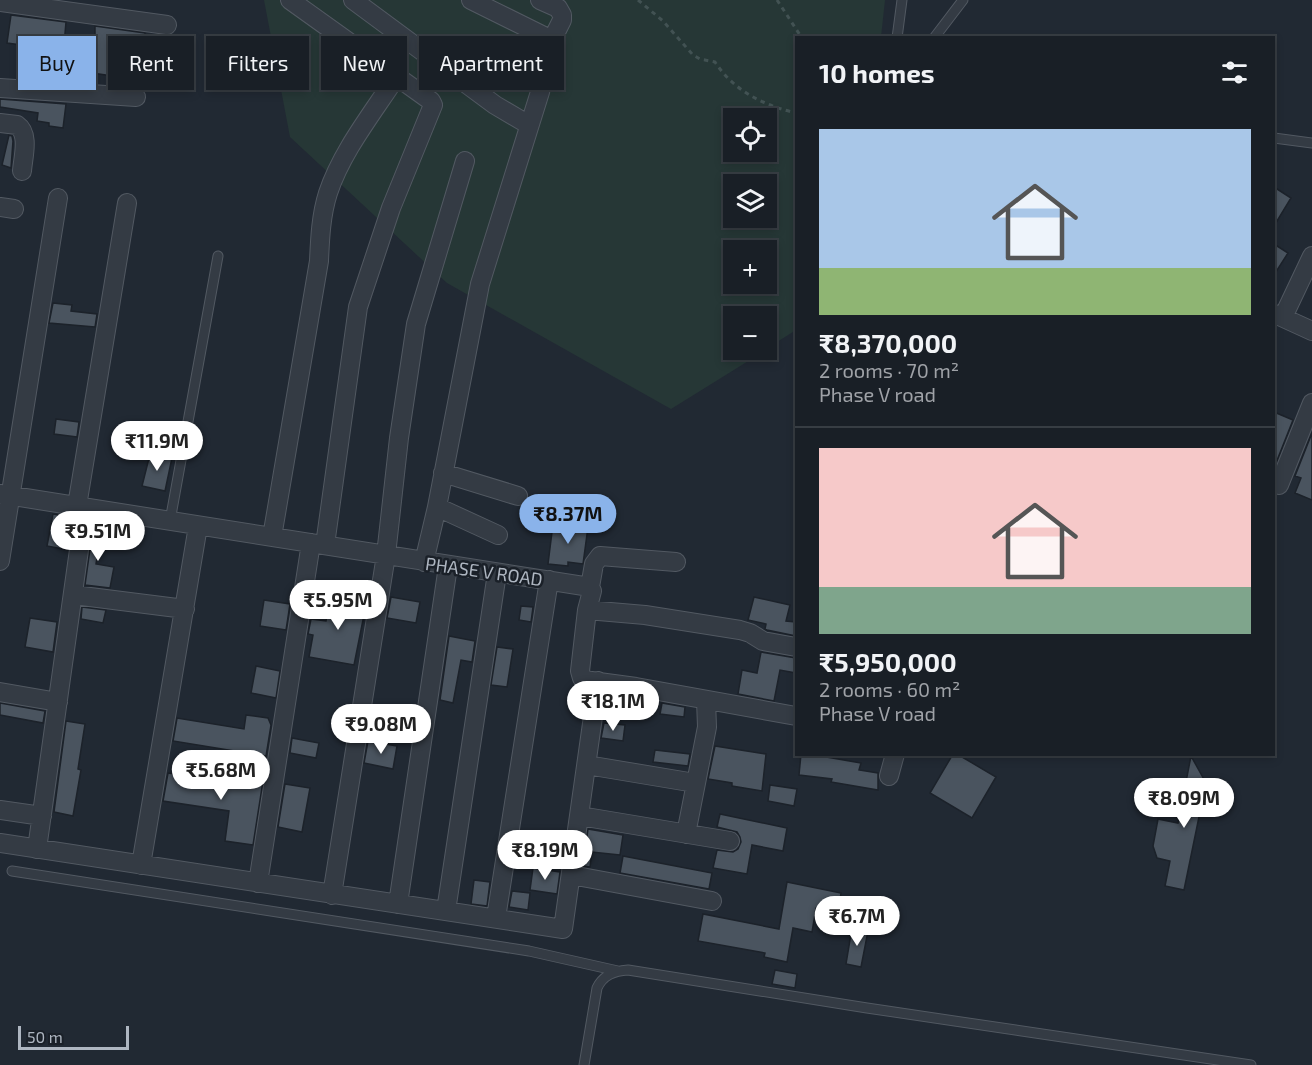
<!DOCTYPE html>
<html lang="en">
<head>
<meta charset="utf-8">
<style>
  body { margin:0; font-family:"Exo 2",sans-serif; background:#262c32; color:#f1f3f6; height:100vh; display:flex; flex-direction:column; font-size:22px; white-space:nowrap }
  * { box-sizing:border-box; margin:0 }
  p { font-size:20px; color:#9fa2a7 }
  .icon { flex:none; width:33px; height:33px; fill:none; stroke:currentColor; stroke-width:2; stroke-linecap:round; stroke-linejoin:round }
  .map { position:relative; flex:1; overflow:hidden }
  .panel { position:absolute; left:795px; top:36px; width:480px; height:720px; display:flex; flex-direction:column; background:#191f26; border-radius:0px; box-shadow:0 3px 9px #0003,0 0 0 2px #373d43 }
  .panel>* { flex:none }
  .hud { position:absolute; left:18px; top:36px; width:570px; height:54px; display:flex; gap:12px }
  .tools { position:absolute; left:723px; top:108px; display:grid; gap:12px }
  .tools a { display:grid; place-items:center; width:54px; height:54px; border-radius:0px; background:#191f26; box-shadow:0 3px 9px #0003,0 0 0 2px #373d43; font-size:30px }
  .scale { position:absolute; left:18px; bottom:15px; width:111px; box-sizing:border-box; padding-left:6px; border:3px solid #aeb6c1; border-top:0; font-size:16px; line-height:21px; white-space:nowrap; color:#aeb6c1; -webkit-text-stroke:4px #1a2028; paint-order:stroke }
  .price { position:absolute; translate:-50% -51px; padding:0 14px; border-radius:21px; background:#fff; color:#222; font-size:20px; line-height:39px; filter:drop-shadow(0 2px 3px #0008) }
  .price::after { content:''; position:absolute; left:50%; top:36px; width:18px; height:14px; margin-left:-9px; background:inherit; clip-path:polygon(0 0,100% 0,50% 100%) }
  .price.on { background:#8ab3ea; color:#111 }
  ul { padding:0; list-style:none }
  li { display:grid; align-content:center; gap:12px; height:318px; padding:0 24px }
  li+li { border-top:2px solid #373d43 }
  li span { display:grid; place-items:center; height:186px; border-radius:0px; color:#555 }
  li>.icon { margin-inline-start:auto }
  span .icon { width:108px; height:108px; fill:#fffc; stroke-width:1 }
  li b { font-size:26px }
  h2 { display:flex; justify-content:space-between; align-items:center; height:72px; padding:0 24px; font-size:26px }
  .tag { padding:0 21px; border-radius:0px; background:#191f26; box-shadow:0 3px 9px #0003,0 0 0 2px #373d43; font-size:21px; line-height:54px }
  .tag.on { background:#8ab3ea; color:#111 }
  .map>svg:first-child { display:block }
  .green { fill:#263736; fill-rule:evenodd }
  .building { fill:#4a545f; stroke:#1c222a; stroke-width:1.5 }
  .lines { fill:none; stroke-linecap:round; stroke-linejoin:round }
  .lane-casing { stroke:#525962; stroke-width:11 }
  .street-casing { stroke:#525962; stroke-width:20 }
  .path { stroke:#425253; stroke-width:3; stroke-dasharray:4.5 4.5; stroke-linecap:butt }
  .lane { stroke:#343b44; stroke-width:9 }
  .street { stroke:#343b44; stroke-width:18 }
  .labels { text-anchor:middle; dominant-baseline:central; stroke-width:5; stroke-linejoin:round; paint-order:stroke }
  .street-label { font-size:18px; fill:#aeb6c1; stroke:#1a2028 }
</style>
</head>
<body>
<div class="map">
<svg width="1312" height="1065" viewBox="0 0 1312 1065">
  <rect width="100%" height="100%" fill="#212933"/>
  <!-- green -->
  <path class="green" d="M 264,0 L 885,0 L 881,37 L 796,38 L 796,330 L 766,349 L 766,316 L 734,316 L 734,350 L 766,350 L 671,409 L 447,283 L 290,137 ZM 734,118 L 766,118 L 766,152 L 734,152 ZM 734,184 L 766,184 L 766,218 L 734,218 ZM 734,250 L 766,250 L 766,284 L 734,284 Z"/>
  <!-- building -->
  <path class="building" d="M 11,15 L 66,22 L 64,45 L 49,44 L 45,75 L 24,72 L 28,46 L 7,43 Z
    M 95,26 L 145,33 L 143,57 L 150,58 L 146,85 L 112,81 L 112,76 L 86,72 L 84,82 L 69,81 L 74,52 L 95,55 Z
    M 0,99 L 66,104 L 63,128 L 49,126 L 49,123 L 37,121 L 38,113 L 0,107 Z
    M 9,135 L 12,136 L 13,141 L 11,168 L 2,165 Z
    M 1274,187 L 1291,198 L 1274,226 Z
    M 1274,244 L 1288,253 L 1274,275 Z
    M 53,303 L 72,305 L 71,311 L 97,314 L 95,327 L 49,323 Z
    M 1274,412 L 1293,420 L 1274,468 Z
    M 56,419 L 79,422 L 77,437 L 54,434 Z
    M 1312,433 L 1312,500 L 1295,493 L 1301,478 L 1295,476 Z
    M 150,454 L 172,458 L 165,491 L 142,486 Z
    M 53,514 L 72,517 L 68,550 L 47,546 Z
    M 94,520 L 103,522 L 96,564 L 114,567 L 110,588 L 85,585 Z
    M 553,524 L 588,527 L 583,564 L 568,562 L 568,566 L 548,564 Z
    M 331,594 L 367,600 L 354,665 L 309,657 L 313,635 L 308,634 L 311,619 L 326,621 Z
    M 391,597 L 420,602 L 416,623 L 387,618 Z
    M 754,597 L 790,605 L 786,621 L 796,622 L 796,636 L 767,630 L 765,629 L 766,624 L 748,620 Z
    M 264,600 L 290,604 L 286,630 L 260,626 Z
    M 521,606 L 533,607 L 531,622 L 519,620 Z
    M 82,607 L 106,610 L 103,623 L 81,619 Z
    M 30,618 L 57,622 L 53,652 L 25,647 Z
    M 449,636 L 475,641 L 472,662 L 461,660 L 453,703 L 440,700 Z
    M 497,647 L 513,649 L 507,687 L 491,685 Z
    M 761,652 L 796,658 L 796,673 L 780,670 L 774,701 L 738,694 L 742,670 L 757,673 Z
    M 256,666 L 280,671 L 276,698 L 251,693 Z
    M 0,703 L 45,711 L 43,723 L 0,715 Z
    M 662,703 L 685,707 L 684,717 L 660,714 Z
    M 246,715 L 268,718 L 271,725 L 266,756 L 173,741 L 177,718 L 244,729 Z
    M 66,721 L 85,724 L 78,769 L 81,770 L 73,816 L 54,812 Z
    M 604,723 L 625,725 L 623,741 L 601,738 Z
    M 292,738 L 319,743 L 316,758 L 290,753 Z
    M 368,741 L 397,746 L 393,769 L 364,763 Z
    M 715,746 L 766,754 L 762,791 L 732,786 L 732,783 L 708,779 Z
    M 655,750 L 690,754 L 688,766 L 653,762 Z
    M 801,754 L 827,754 L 827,757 L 861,763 L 859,770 L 878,773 L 878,790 L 831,782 L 832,779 L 799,775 Z
    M 953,754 L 957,754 L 996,777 L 972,818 L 930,793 Z
    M 1191,756 L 1206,783 L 1204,796 L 1219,799 L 1216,816 L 1200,812 L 1184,890 L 1165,886 L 1170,861 L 1157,858 L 1153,846 L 1158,819 L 1178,823 Z
    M 168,773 L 236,783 L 237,777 L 263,781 L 253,845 L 225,841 L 229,811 L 163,801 Z
    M 285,784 L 310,788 L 302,832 L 278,827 Z
    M 770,785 L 797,789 L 794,806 L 768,801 Z
    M 720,814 L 787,828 L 783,851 L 752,845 L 747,874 L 713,868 L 717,850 L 733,852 L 738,849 L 741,842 L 740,837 L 737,832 L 717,827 Z
    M 588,829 L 623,835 L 620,855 L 592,852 L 590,867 L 583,866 Z
    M 623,856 L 712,873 L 709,889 L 620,873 Z
    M 533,868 L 560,872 L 557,894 L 530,890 Z
    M 474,880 L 490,882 L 487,906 L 471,904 Z
    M 787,882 L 841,893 L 838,912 L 816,908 L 812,932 L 793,928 L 787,962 L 764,957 L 765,953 L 698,941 L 703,914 L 779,929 Z
    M 512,891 L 530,893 L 528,910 L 509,907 Z
    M 852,928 L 868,931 L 861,967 L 846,964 Z
    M 775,970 L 797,974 L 795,988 L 772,984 Z"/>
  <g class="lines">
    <defs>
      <path id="lane" d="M 897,38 L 902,0
        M 934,38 L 963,0
        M 1274,138 L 1312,143
        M 170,521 L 218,256
        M 12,871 L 529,951 L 618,971
        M 584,1065 L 597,988 C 603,975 614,971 628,970 L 867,1008 L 1251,1065"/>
      <path id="street" d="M 290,0 L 431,101 L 433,105 L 391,208 L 358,307 L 325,545
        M 353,0 L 495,105 L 529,125
        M 471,0 L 552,40
        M 0,2 L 167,25
        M 0,88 L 136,97
        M 0,123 L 17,125 C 30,134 23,157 22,171
        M 0,207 L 14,209
        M 1274,314 L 1279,315 L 1285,313 L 1312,256
        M 1277,315 L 1312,331
        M 443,473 L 518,496
        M 1279,485 L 1312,403
        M 0,494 L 590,587 L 592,591 L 587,610 L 580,671 L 582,678 L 584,680 L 636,687 L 796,716
        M 77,506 L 127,203
        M 437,507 L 498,535
        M 272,537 L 319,261 C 320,238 321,215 328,193 C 342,151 372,114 396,77
        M 0,561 L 58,198
        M 424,562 L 437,507 L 480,284 L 540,92 L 552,40 L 562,20 L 562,15 L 558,8 L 540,0
        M 590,587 L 594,564 L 600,556 L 676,562
        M 74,595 L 185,609
        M 587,610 L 645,615 L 740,630 L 750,633 L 763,641 L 796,647
        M 0,692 L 58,702
        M 587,765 L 695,783
        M 889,776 L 895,754
        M 0,810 L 42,816
        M 580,816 L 730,841
        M 686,834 L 707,727 L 706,700
        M 0,843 L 563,929 L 598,681
        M 37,849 L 85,507
        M 141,865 L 198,526
        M 571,875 L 712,901
        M 258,883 L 311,543
        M 332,895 L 386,555 L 399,438 L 416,324 L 465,161
        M 398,904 L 448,566
        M 446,911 L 497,573
        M 496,918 L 549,580"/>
    </defs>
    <!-- lane casing -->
    <use href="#lane" class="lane-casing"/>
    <!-- street casing -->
    <use href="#street" class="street-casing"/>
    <!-- path -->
    <path class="path" d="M 638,0 L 663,21 L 693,55 L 700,59 L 715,62 C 734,91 763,105 796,113
      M 777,0 L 802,38"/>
    <!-- lane -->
    <use href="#lane" class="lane"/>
    <!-- street -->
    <use href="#street" class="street"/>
  </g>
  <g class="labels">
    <!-- street labels -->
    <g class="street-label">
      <text transform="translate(484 571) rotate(8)">PHASE V ROAD</text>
    </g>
  </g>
</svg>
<div class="tools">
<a><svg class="icon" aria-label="locate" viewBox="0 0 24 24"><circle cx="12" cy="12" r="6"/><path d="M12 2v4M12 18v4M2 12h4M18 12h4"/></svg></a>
<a><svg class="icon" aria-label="layers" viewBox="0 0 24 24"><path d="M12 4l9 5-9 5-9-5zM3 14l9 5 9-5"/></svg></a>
<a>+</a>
<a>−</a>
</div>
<div class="scale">50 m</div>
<b class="price" style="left:157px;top:472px">₹11.9M</b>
<b class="price on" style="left:568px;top:545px">₹8.37M</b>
<b class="price" style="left:98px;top:562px">₹9.51M</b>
<b class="price" style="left:338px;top:631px">₹5.95M</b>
<b class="price" style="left:613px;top:732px">₹18.1M</b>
<b class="price" style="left:381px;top:755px">₹9.08M</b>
<b class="price" style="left:221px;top:801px">₹5.68M</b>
<b class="price" style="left:1184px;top:829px">₹8.09M</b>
<b class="price" style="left:545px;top:881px">₹8.19M</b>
<b class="price" style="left:857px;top:947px">₹6.7M</b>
<div class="hud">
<a class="tag on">Buy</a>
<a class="tag">Rent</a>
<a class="tag">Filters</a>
<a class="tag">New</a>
<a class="tag">Apartment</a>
</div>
<section class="panel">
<h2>10 homes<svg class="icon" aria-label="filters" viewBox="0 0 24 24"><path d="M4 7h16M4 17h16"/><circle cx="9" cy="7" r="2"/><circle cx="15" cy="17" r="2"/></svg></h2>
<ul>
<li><span style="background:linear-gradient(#a9c7e8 75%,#8fb573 0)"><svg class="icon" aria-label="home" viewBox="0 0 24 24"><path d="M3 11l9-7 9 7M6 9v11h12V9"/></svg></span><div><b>₹8,370,000</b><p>2 rooms · 70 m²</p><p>Phase V road</p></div></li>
<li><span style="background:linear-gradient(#f6c9c9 75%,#7fa58c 0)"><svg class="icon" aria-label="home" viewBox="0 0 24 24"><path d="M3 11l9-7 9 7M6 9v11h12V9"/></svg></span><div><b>₹5,950,000</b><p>2 rooms · 60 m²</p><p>Phase V road</p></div></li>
</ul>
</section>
</div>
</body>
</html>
